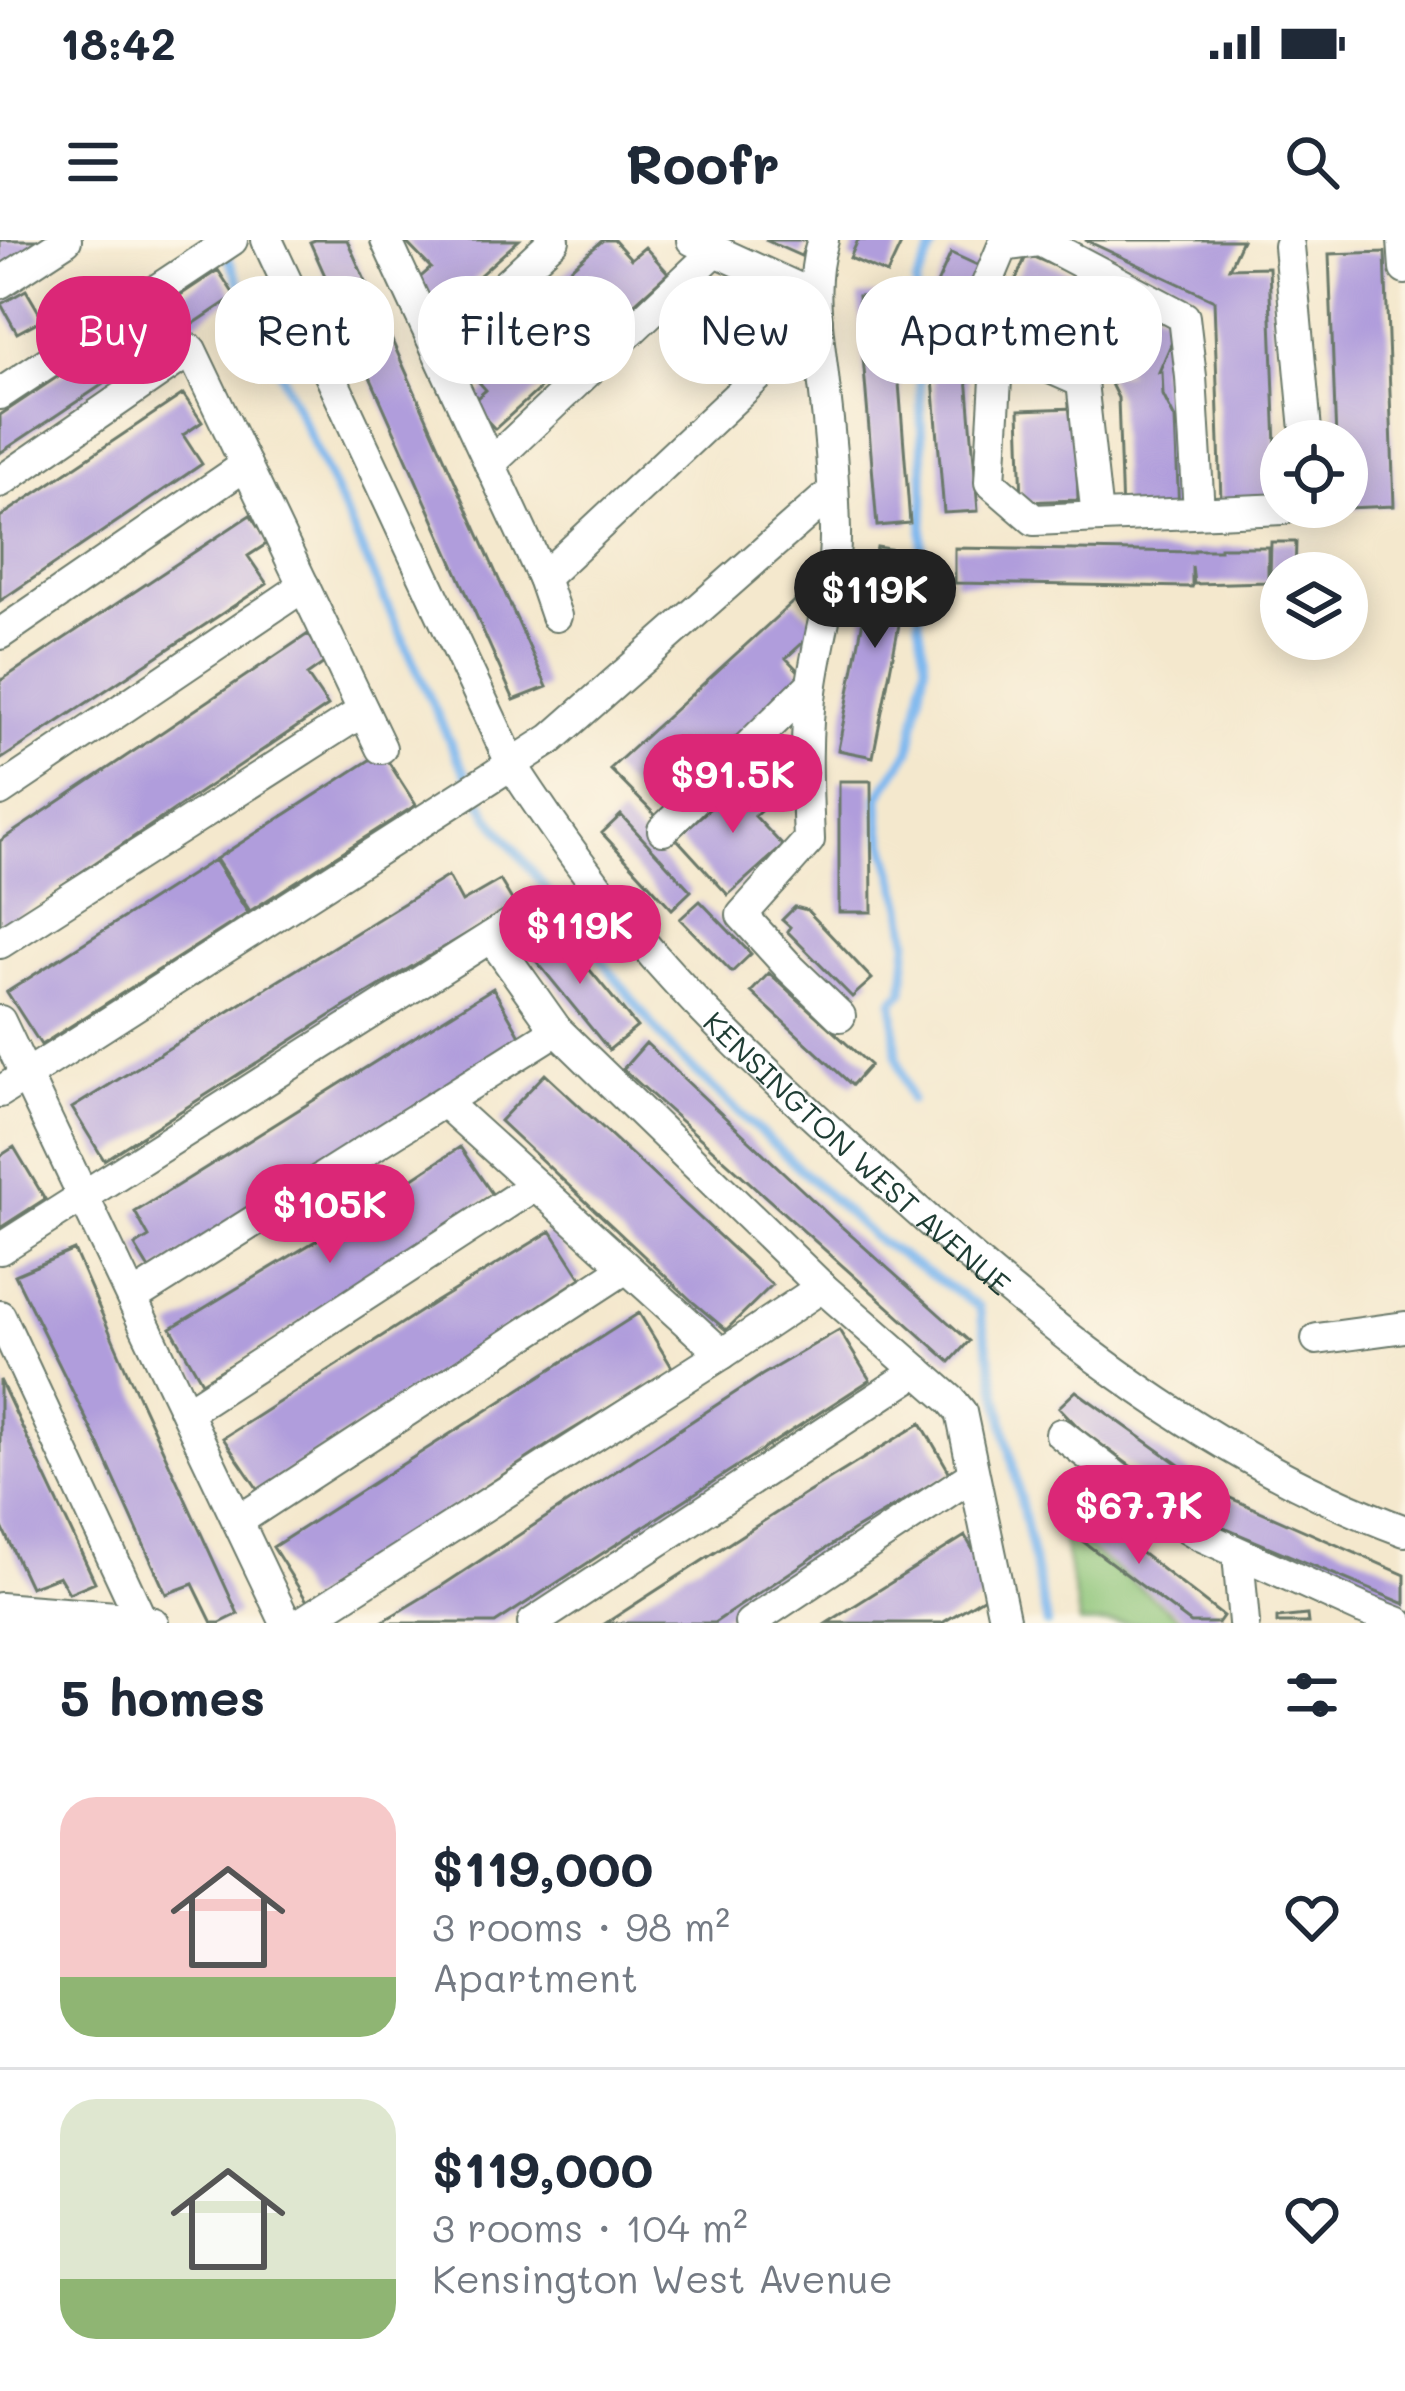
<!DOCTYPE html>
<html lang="en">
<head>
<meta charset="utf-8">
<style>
  body { margin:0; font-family:Mali,sans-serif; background:#f2f2f3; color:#1f2937; height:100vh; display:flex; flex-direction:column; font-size:45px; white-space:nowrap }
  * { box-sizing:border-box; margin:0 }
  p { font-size:39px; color:#747a83 }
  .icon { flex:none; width:66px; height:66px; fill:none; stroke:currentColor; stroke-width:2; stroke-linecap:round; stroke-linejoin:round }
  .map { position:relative; height:1383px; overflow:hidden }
  .panel { display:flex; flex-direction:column; background:#fff; flex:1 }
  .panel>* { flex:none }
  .guide { position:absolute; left:36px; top:36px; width:1335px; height:108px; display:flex; gap:24px }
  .fabs { position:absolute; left:1260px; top:180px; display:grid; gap:24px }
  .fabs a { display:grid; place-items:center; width:108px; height:108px; border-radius:50%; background:#fff; box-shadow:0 6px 30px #0003; font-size:60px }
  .price { position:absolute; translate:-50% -102px; padding:0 27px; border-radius:42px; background:#db2777; color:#fff; font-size:39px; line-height:78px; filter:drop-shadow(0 3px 6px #0008) }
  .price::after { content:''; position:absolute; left:50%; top:72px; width:36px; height:27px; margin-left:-18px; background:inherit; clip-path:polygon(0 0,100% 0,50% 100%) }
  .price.selected { background:#222; color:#fff }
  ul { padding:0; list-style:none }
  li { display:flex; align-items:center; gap:36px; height:300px; padding:0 60px }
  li+li { border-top:3px solid #e0e1e3 }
  li span { display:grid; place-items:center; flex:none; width:336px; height:240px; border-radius:36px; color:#555 }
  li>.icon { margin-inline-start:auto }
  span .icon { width:144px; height:144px; fill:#fffc; stroke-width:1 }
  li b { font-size:51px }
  h2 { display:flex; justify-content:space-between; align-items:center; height:144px; padding:0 60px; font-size:51px }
  .tag { padding:0 42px; border-radius:48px; background:#fff; box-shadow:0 6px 30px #0003; font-size:42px; line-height:108px }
  .tag.selected { background:#db2777; color:#fff }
  .status { display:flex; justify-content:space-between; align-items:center; height:84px; padding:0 60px; background:#fff; direction:ltr }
  .status svg { height:33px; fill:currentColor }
  header { display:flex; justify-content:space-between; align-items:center; height:156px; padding:0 60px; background:#fff; font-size:54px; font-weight:700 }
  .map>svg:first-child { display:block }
  .green { fill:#8dc579; stroke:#568156; stroke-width:3 }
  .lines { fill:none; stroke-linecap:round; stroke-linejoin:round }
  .stream { stroke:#7eb8ef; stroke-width:9 }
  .building { fill:#b09ddc }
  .minor-casing { stroke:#6a796a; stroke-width:34 }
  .minor { stroke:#fff; stroke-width:30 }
  .labels { text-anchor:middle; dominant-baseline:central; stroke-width:9; stroke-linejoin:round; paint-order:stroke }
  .street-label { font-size:30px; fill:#1f3d34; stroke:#fcf5e5 }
</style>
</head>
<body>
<div class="status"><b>18:42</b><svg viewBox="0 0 49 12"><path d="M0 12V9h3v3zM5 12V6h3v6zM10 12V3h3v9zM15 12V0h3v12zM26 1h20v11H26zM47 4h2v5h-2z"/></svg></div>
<header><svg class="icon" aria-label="menu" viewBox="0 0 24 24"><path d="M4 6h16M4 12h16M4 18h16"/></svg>Roofr<svg class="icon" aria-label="search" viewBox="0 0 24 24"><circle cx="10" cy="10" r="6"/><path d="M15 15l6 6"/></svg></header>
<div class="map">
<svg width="1405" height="1383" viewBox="0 0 1405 1383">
  <rect width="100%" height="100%" fill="#fcf5e5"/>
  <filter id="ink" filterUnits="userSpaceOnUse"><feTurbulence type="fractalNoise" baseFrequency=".00833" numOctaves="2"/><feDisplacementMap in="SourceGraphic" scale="24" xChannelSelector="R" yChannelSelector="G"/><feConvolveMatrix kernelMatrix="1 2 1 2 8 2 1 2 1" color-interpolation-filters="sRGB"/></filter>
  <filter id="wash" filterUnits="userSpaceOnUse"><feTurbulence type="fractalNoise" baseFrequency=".004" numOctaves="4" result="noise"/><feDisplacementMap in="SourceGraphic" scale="48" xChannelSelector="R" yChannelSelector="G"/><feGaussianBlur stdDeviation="2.7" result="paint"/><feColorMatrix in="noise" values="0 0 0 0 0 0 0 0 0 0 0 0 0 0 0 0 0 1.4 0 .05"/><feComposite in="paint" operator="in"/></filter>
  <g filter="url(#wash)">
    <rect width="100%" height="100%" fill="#f4e8cd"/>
    <!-- green -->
    <path class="green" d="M 1061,1288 L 1186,1383 L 1080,1383 Z"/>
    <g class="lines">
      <!-- stream -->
      <path class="stream" d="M 225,11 L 456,515 L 489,576 L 672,810 L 872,996 L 979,1067 L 1047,1383
        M 911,860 L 897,816 L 893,760 L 903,752 L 908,702 L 903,666 L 881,589 L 879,556 L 910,511 L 926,423 L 919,382 L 924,257 L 916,44 L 937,0"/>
    </g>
    <g id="blocks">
      <!-- building -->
      <path class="building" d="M 0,0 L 43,0 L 0,29 Z
        M 315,0 L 347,0 L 547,447 L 514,460 L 310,2 Z
        M 404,0 L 519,0 L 442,69 L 416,41 L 431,28 Z
        M 603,0 L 614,0 L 631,19 L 645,7 L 668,33 L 495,189 L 471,163 L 486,150 L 462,123 Z
        M 765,0 L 808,0 L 801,16 Z
        M 858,0 L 903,0 L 887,34 L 850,18 Z
        M 1085,0 L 1242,0 L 1229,28 L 1269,27 L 1278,258 L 1221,260 L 1214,60 Z
        M 1385,12 L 1394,266 L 1347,268 L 1347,201 L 1336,201 L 1329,14 Z
        M 951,13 L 988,30 L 969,73 L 931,57 Z
        M 1027,14 L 1181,81 L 1159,132 L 1162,132 L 1163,155 L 1175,179 L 1179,272 L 1122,274 L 1118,158 L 1106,134 L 1130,133 L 1000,76 Z
        M 218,30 L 235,56 L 0,213 L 0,175 Z
        M 26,50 L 43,79 L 17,93 L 1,64 Z
        M 892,54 L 910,283 L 877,286 L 858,56 Z
        M 963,87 L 978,271 L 944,273 L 929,90 Z
        M 183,154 L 202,182 L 183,195 L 202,224 L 0,361 L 0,277 Z
        M 1075,168 L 1078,260 L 1022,262 L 1019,170 Z
        M 250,275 L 268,303 L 248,316 L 267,344 L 0,520 L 0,441 Z
        M 1271,302 L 1296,302 L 1295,333 L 1281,333 L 1281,337 L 1270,337 Z
        M 877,307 L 913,313 L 873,517 L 838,510 Z
        M 1220,307 L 1268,307 L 1268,342 L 1194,344 L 1192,326 L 1192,347 L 955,343 L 955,308 L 1194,312 L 1194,310 L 1220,310 Z
        M 794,361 L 820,387 L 786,418 L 809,442 L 661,581 L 610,529 Z
        M 308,394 L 327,421 L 307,435 L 328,466 L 0,687 L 0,601 Z
        M 382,512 L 416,565 L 250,671 L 216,619 Z
        M 750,533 L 774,559 L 755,576 L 783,606 L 728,655 L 676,598 Z
        M 839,541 L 871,541 L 872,672 L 839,672 Z
        M 621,575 L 691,651 L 672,669 L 602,593 Z
        M 214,620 L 248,673 L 41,805 L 7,752 Z
        M 448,636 L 462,662 L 500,640 L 515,665 L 344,767 L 104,920 L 72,868 Z
        M 700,661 L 751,714 L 732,732 L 680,679 Z
        M 795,667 L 807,670 L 872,739 L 852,757 L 787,691 L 790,687 L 782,680 Z
        M 551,683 L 637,787 L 609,810 L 524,706 Z
        M 769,733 L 870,825 L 852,845 L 751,752 Z
        M 493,748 L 522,799 L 152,1034 L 135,1006 L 149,997 L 135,972 Z
        M 646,803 L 833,979 L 969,1101 L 950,1122 L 623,829 Z
        M 545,834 L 772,1045 L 726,1090 L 694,1063 L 500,881 Z
        M 14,907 L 45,959 L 0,988 L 0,916 Z
        M 460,907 L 493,955 L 279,1095 L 202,1142 L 171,1088 L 347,982 Z
        M 551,991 L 581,1038 L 259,1251 L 223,1198 L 435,1062 Z
        M 74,1010 L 129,1136 L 238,1374 L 220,1383 L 212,1383 L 193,1344 L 166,1354 L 99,1205 L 15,1035 Z
        M 639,1073 L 673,1129 L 557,1199 L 426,1286 L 307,1361 L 273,1307 Z
        M 839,1090 L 870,1140 L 495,1383 L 380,1383 L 443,1345 L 762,1135 Z
        M 0,1140 L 95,1342 L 69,1353 L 59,1336 L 30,1347 L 0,1283 Z
        M 1076,1151 L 1203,1242 L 1186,1267 L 1080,1189 L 1059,1167 Z
        M 921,1183 L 950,1233 L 854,1290 L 714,1383 L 606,1383 L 804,1255 Z
        M 1210,1249 L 1405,1335 L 1405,1364 L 1200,1278 Z
        M 1078,1264 L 1223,1376 L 1218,1383 L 1191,1383 L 1081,1300 L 1061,1284 Z
        M 965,1296 L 996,1350 L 942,1383 L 827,1383 Z
        M 1307,1375 L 1308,1383 L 1277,1383 L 1277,1378 Z"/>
    </g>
  </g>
  <g filter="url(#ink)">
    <use href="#blocks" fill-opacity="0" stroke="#6a796a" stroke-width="3"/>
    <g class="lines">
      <defs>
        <g id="minor">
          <path id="s1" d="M 267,0 L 512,525 C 552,586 593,645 641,701 C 709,782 789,853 867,925 C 1027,1072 1199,1215 1405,1291"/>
          <path d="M 386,0 L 543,338 L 556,376"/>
          <path d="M 692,0 L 815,56"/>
          <path d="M 823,0 C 808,46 819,97 824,145 C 830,193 834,242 835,291 C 836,342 819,394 812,444 C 804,495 807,549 809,600 L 742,675 L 790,728 L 840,776"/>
          <path d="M 1403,0 L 1405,29"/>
          <path d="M 1289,6 L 1307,201"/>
          <path d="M 0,43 L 66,0"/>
          <path d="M 998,105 L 1082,142 L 1097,277"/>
          <path d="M 437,109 L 554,0"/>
          <path d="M 0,154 L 232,0"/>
          <path d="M 490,224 L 715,11"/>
          <path d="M 0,242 L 191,110 L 381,508"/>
          <path d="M 1199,272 L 1191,137 L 1184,77 L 1040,1 L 1003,6 L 982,56 L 998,105 L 990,242 L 1034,280 L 1283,269 L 1285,267"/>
          <path d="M 543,338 L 817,81"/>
          <path d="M 0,394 L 246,225"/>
          <path d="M 0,551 L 304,346"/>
          <path d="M 663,590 L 811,445"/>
          <path d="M 491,697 L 557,790 L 822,1047 L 951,1160 L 961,1172 L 1005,1383"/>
          <path d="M 0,703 L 363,471"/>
          <path d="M 0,781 L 286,1383"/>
          <path d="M 0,852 L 551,499 L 833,251"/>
          <path d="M 444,862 L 722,1114"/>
          <path d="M 0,1009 L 527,674"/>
          <path d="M 132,1058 L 557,790"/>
          <path d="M 0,1076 L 141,1379"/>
          <path d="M 1317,1099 L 1405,1087"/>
          <path d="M 186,1172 L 535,945"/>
          <path d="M 1061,1194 L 1163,1273 L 1200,1295 L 1363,1369 L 1399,1383"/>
          <path d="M 238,1281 L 626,1028"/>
          <path d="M 1238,1314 L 1244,1383"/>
          <path d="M 0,1368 L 141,1379 L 153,1383"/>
          <path d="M 301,1383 L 722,1114 L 822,1047"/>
          <path d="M 533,1383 L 918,1131"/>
          <path d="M 750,1383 L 973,1235"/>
        </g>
      </defs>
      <!-- minor casing -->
      <use href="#minor" class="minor-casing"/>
      <!-- minor -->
      <use href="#minor" class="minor"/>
    </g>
  </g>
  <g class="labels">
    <!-- street labels -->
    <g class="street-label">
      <text stroke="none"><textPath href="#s1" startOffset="1101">KENSINGTON WEST AVENUE</textPath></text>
    </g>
  </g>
</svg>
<div class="fabs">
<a><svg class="icon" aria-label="locate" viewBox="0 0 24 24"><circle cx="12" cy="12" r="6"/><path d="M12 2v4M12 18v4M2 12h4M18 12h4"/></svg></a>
<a><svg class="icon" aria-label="layers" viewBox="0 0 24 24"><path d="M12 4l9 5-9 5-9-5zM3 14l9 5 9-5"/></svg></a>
</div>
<b class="price selected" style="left:875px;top:411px">$119K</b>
<b class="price" style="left:733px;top:596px">$91.5K</b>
<b class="price" style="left:580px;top:747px">$119K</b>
<b class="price" style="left:330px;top:1026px">$105K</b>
<b class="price" style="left:1139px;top:1327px">$67.7K</b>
<div class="guide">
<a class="tag selected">Buy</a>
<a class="tag">Rent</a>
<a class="tag">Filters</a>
<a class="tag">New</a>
<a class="tag">Apartment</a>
</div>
</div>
<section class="panel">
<h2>5 homes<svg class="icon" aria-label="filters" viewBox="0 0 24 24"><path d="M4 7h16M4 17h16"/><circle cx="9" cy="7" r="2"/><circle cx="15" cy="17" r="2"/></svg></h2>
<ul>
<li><span style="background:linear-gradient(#f6c9c9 75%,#8fb573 0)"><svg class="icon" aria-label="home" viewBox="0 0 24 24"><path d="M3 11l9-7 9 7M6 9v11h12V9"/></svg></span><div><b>$119,000</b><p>3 rooms · 98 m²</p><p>Apartment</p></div><svg class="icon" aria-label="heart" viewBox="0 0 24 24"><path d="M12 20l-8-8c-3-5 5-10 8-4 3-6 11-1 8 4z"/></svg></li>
<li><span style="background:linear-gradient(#dfe7d0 75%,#8fb573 0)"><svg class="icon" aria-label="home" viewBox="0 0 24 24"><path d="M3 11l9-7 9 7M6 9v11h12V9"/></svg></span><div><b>$119,000</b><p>3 rooms · 104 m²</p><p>Kensington West Avenue</p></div><svg class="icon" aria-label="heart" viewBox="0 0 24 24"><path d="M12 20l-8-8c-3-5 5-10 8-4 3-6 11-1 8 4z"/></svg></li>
</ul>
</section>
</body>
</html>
